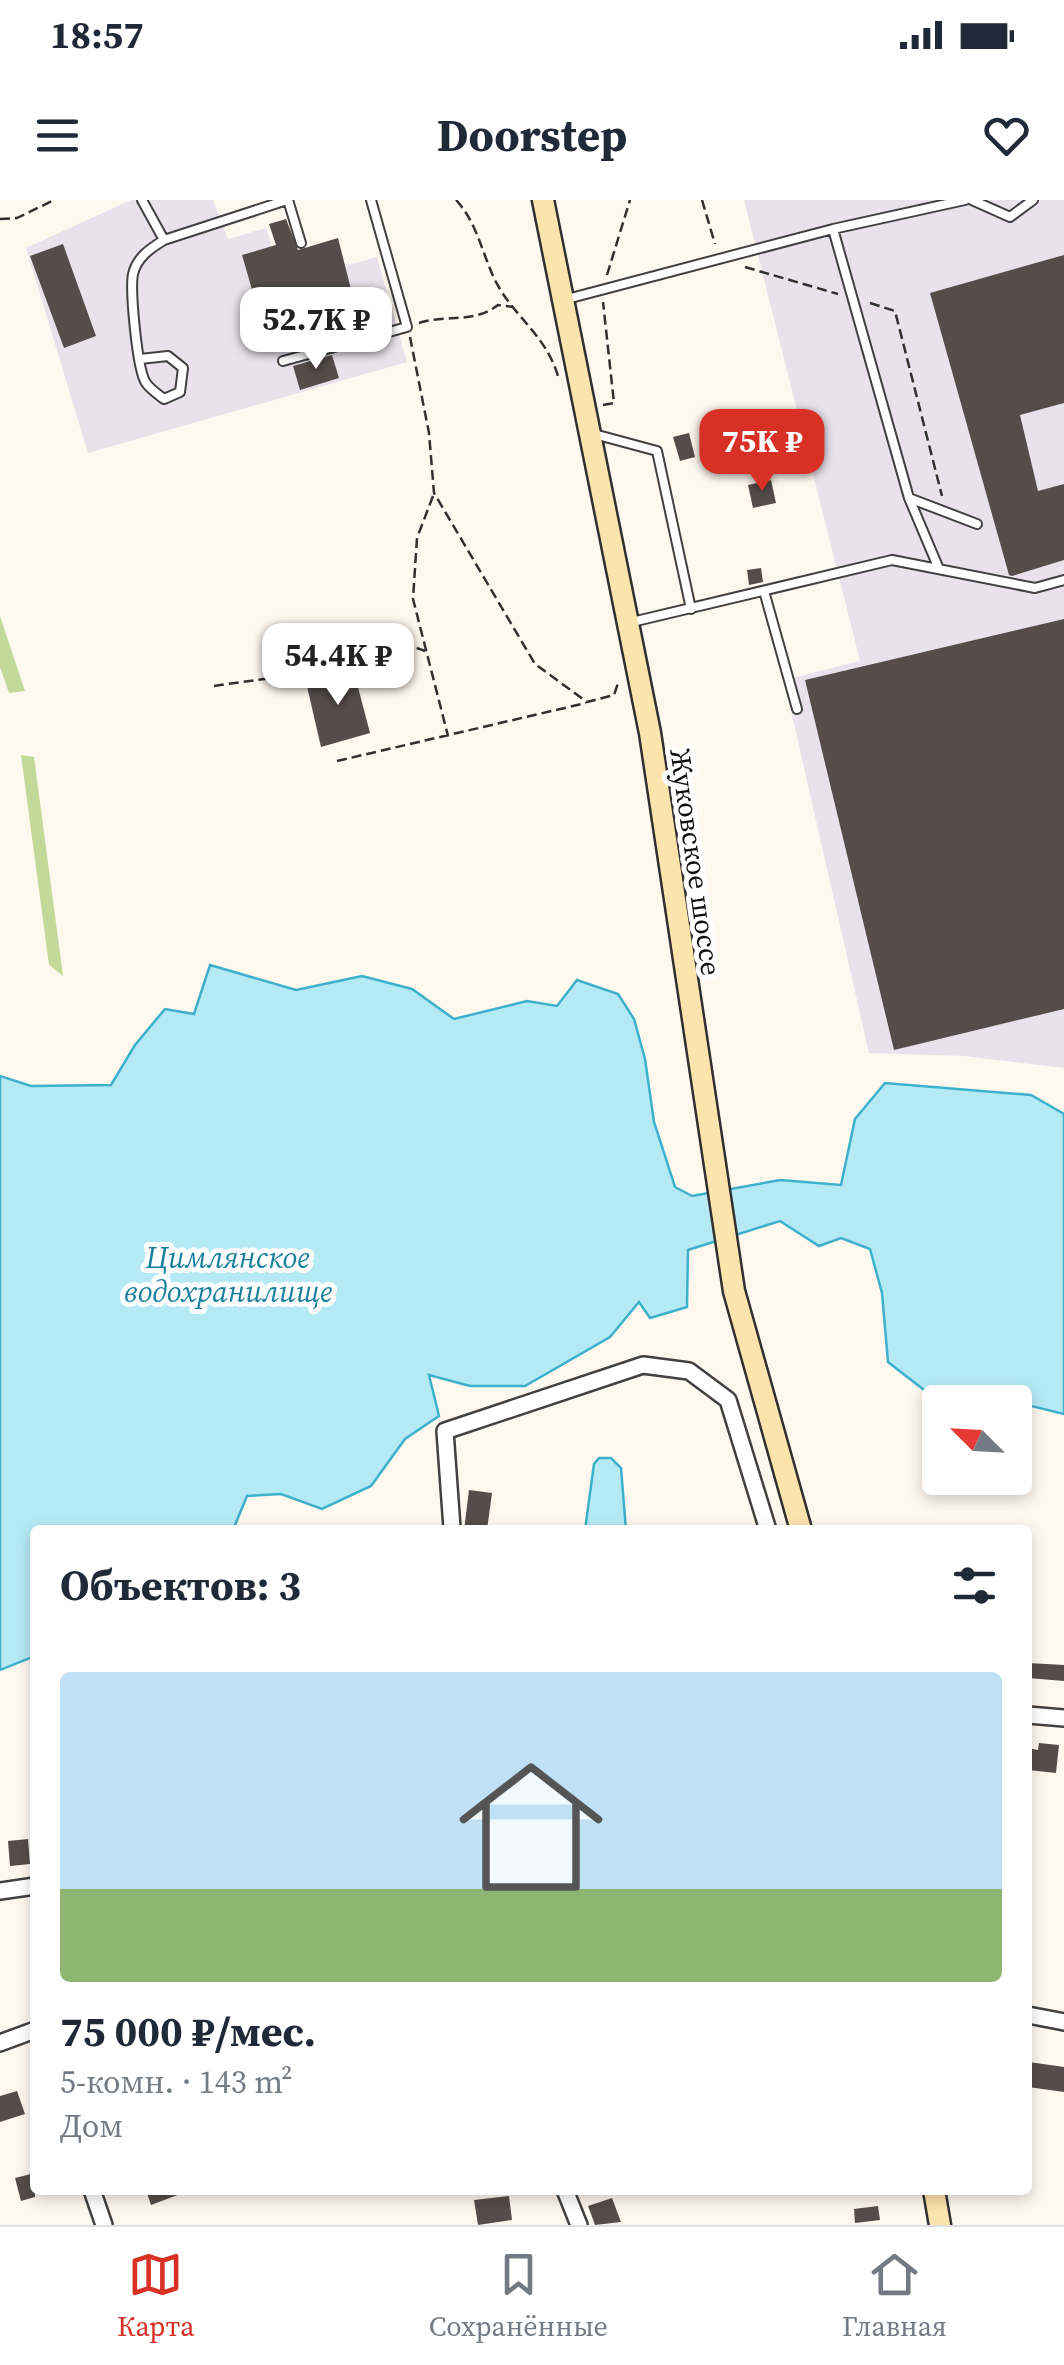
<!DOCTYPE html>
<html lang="ru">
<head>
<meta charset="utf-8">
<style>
  body { margin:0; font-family:"Source Serif 4",serif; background:#f2f2f3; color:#1f2937; height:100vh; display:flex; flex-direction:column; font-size:38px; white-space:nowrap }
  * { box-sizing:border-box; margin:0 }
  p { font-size:32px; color:#747a83 }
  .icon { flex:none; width:55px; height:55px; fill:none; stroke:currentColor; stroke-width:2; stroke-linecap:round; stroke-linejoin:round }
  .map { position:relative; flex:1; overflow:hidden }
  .panel { position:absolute; left:30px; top:1325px; width:1002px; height:670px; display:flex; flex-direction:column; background:#fff; border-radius:10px; box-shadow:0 5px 15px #0003 }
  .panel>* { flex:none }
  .needle { width:65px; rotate:294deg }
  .fabs { position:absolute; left:922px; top:1185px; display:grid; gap:20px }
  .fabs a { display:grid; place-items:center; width:110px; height:110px; border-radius:10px; background:#fff; box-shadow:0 5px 15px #0003; font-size:50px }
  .price { position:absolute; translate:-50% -85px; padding:0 22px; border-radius:20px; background:#fff; color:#222; font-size:32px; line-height:65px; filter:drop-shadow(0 2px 5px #0008) }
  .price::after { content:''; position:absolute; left:50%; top:60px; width:30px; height:22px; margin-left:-15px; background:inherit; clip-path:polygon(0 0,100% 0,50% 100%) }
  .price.current { background:#d93025; color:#fff }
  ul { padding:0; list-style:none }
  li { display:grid; align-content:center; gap:20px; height:530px; padding:0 30px }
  li span { display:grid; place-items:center; height:310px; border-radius:10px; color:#555 }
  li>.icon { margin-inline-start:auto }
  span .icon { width:180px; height:180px; fill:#fffc; stroke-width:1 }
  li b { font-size:42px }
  h2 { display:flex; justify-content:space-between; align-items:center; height:120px; padding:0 30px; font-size:42px }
  .status { display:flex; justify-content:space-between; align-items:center; height:70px; padding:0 50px; background:#fff; direction:ltr }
  .status svg { height:28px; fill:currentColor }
  header { display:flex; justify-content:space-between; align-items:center; height:130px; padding:0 30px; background:#fff; font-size:45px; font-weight:700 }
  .dock { display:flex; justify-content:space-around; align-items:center; height:140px; border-top:2px solid #e0e1e3; background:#fff; font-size:28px; color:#747a83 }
  .dock a { display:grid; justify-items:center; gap:5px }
  .dock .current { color:#d93025 }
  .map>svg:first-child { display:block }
  .industrial { fill:#e9e2ec }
  .forest { fill:#c3d999 }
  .water { fill:#b5eaf5; stroke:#3db0cb; stroke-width:2.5 }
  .building { fill:#564d4a }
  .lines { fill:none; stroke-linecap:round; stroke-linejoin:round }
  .service-casing { stroke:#414141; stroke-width:12 }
  .minor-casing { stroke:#414141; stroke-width:20 }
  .secondary-casing { stroke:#303030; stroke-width:25 }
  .path { stroke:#303030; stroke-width:2.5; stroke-dasharray:10 5; stroke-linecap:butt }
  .service { stroke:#fff; stroke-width:8 }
  .minor { stroke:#fff; stroke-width:15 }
  .secondary { stroke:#fde3ac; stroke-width:20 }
  .labels { text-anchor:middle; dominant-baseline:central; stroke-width:10; stroke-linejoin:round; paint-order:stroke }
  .street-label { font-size:28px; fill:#0e0e0e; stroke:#fff }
  .water-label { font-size:30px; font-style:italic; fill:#19809e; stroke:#fff }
</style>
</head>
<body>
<div class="status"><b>18:57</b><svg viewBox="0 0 49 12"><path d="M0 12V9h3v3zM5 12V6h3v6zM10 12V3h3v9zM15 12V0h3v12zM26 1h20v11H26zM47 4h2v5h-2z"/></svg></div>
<header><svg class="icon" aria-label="menu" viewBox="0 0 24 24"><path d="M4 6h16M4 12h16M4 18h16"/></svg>Doorstep<svg class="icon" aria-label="heart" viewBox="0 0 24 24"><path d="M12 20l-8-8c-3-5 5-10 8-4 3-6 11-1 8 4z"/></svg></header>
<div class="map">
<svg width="1064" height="2025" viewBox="0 0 1064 2025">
  <rect width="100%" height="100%" fill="#fff8ef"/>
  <!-- industrial -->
  <path class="industrial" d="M 131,0 L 213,0 L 228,39 L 266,28 L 283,83 L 377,57 L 407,162 L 88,253 L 26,48 Z
    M 744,0 L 1064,0 L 1064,868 L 964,856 L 869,853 L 784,480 L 860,461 Z"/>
  <!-- forest -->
  <path class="forest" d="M 0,416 L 25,491 L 9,493 L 0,467 Z
    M 21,555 L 34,557 L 63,776 L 49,765 Z"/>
  <!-- water -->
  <path class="water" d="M 210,765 L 296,790 L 362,776 L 412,789 L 454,819 L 527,801 L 557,806 L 577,780 L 618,794 L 634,819 L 645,859 L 654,922 L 675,987 L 692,996 L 780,980 L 841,985 L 855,919 L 885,883 L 1031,895 L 1064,914 L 1064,1214 L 1015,1202 L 928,1193 L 888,1162 L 882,1093 L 870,1049 L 841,1038 L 819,1046 L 780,1021 L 688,1050 L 687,1107 L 650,1118 L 639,1102 L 610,1137 L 525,1186 L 470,1186 L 429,1175 L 439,1216 L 405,1239 L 371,1286 L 322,1309 L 281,1294 L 247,1296 L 233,1330 L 35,1330 L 35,1456 L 0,1470 L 0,876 L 31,886 L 111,885 L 135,845 L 165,809 L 194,814 Z
    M 599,1258 L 611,1258 L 621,1268 L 626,1330 L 585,1330 L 594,1264 Z"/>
  <!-- building -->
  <path class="building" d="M 286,19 L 298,50 L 338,38 L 352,93 L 286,112 L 280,92 L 255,100 L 242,55 L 276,45 L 269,24 Z
    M 63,44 L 96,136 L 64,148 L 30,56 Z
    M 1064,55 L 1064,203 L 1020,215 L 1038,291 L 1064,284 L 1064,360 L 1012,376 L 1009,375 L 930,93 Z
    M 332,155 L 339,178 L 300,190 L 293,166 Z
    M 689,233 L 695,257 L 680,261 L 673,237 Z
    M 771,280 L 776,303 L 753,308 L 748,285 Z
    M 761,368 L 763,382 L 749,385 L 747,370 Z
    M 1064,419 L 1064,809 L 894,850 L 805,480 Z
    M 353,468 L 370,533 L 321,547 L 306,482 Z
    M 469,1290 L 492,1293 L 487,1330 L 464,1330 Z
    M 1028,1463 L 1064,1465 L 1064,1481 L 1028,1478 Z
    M 1039,1543 L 1059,1545 L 1056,1573 L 1028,1570 L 1028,1548 L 1038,1550 Z
    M 28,1639 L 30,1664 L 10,1666 L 8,1641 Z
    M 1029,1862 L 1064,1867 L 1064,1892 L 1028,1887 Z
    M 17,1891 L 25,1914 L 0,1922 L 0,1896 Z
    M 35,1973 L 35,1997 L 21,2001 L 15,1978 Z
    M 146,1990 L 187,1990 L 188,1991 L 151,2005 Z
    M 509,1996 L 512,2020 L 478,2025 L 474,2000 Z
    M 612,1998 L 621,2022 L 595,2025 L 588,2006 Z
    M 878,2006 L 880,2020 L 855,2023 L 854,2009 Z"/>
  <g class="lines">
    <defs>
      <path id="service" d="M 142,0 L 164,40
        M 288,0 L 301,43
        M 972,0 L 1010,17 L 1033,0
        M 833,29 L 909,298 L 977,324
        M 567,99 L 833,29 L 965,0
        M 140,159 L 168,156 L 183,168 L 180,192 L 164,199 C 159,195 150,189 146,183 C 137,170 130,90 133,74 C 137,57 151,48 164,40 L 287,0
        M 283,161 L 407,127 L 371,0
        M 594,234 L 657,251 L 691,409
        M 909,298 L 939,369
        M 764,391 L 797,509
        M 632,422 L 892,360 L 1035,388 L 1064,380"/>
      <path id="minor" d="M 452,1328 L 445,1231 L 643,1165 L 689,1171 L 728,1200 L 768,1330
        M 1028,1515 L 1064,1518
        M 0,1691 L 35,1686
        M 1028,1815 L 1064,1822
        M 0,1843 L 35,1830
        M 92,1990 L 104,2025
        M 565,1990 L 579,2025"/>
      <path id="secondary" d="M 543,0 L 650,533 L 734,1091 L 801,1330
        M 934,1990 L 940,2025"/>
    </defs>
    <!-- service casing -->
    <use href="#service" class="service-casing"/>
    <!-- minor casing -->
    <use href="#minor" class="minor-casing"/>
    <!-- secondary casing -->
    <use href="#secondary" class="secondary-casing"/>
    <!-- path -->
    <path class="path" d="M 456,0 C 476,21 482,52 494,78 C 512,116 545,133 558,176
      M 702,0 L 715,44
      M 0,19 L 17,18 L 54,0
      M 745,67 L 838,94
      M 607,75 L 630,0
      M 870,103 L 895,111 L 942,296
      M 419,123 C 448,114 473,124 498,105 L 513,107
      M 410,137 L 429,233 L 434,293 L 535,464 L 587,502 L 614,495 L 618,483
      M 603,205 L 614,203 L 603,102
      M 433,296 L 417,338 L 413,399 L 448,536
      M 214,486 C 251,480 303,476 338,465 C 379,451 374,432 425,451
      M 337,561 L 586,503"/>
    <!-- service -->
    <use href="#service" class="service"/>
    <!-- minor -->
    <use href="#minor" class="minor"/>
    <!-- secondary -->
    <use href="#secondary" class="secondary"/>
  </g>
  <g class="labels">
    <!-- street labels -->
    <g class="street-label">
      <text transform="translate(696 662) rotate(82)">Жуковское шоссе</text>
    </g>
    <!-- water labels -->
    <g class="water-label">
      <text x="228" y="1057">Цимлянское<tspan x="228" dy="34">водохранилище</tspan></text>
    </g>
  </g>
</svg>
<div class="fabs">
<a><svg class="needle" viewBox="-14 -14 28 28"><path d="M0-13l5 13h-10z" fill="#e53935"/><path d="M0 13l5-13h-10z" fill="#747a83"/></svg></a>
</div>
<b class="price" style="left:316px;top:172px">52.7K ₽</b>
<b class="price current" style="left:762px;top:294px">75K ₽</b>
<b class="price" style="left:338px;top:508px">54.4K ₽</b>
<section class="panel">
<h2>Объектов: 3<svg class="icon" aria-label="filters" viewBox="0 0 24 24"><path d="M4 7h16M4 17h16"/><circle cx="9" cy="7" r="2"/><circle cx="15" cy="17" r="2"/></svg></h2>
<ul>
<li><span style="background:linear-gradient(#bfe0f5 70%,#8fb573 0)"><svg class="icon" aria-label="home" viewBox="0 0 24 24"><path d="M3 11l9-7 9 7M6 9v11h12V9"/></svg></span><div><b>75 000 ₽/мес.</b><p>5-комн. · 143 m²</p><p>Дом</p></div></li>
</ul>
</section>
</div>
<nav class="dock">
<a class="current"><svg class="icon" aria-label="map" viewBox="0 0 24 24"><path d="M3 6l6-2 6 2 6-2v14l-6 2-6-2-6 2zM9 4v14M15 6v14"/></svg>Карта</a>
<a><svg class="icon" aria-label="saved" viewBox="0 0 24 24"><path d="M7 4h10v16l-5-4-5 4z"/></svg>Сохранённые</a>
<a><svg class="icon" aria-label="home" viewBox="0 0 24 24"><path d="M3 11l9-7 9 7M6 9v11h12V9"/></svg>Главная</a>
</nav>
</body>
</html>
